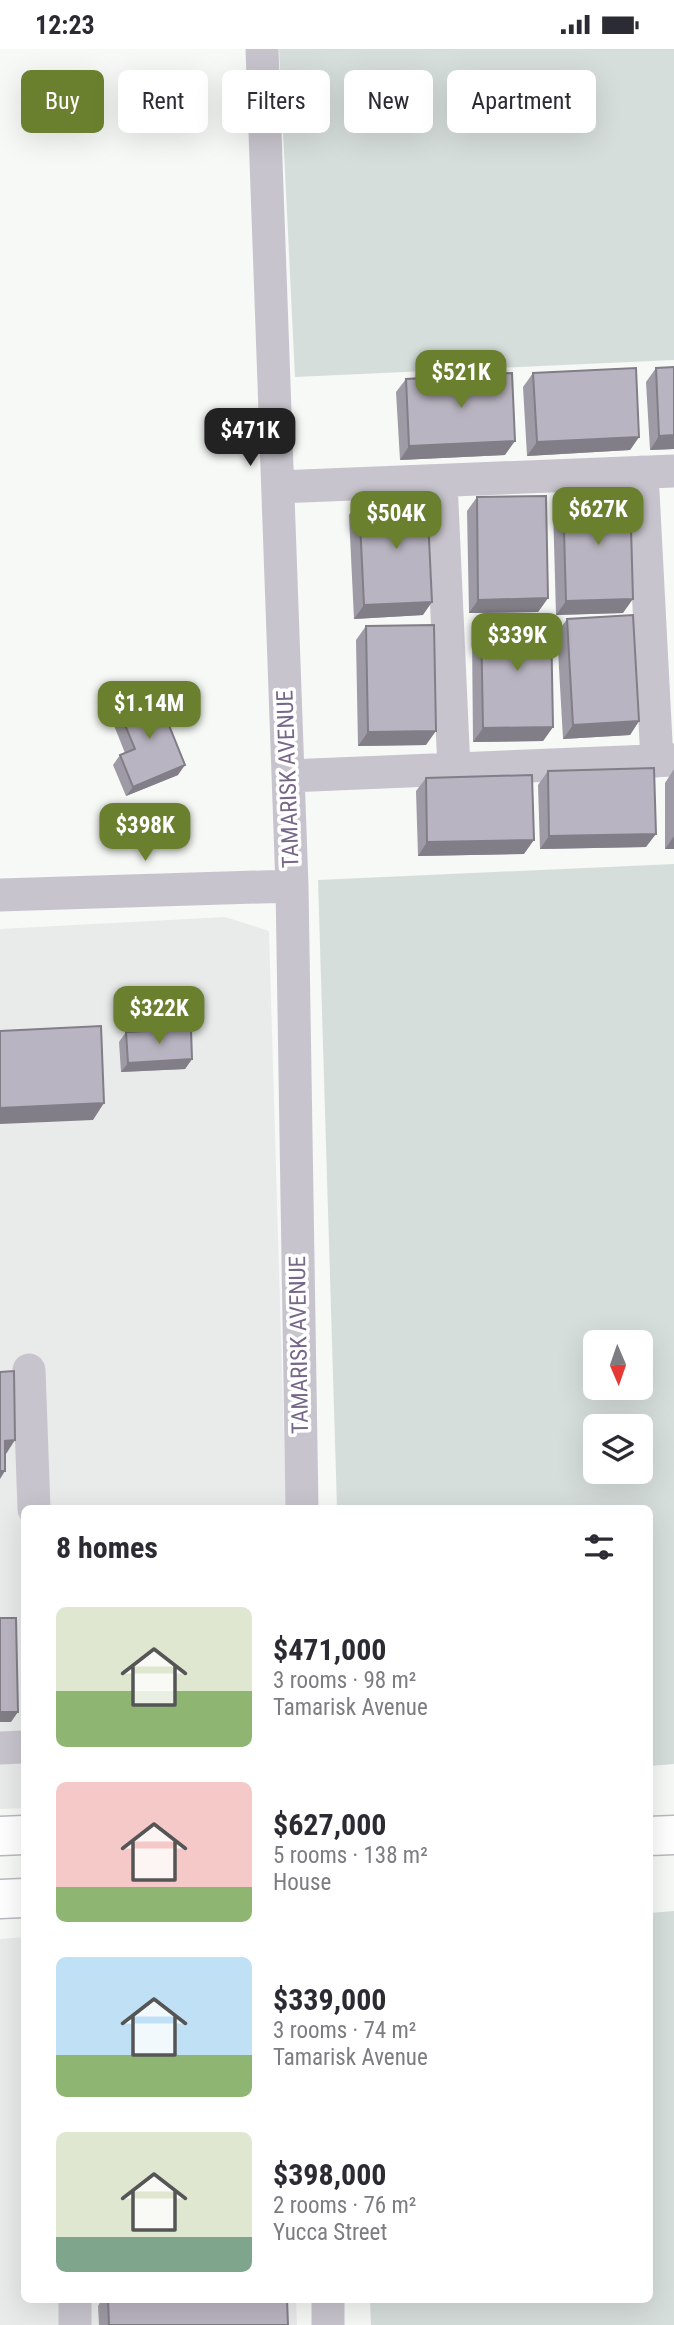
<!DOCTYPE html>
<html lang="en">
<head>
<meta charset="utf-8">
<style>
  body { margin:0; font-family:"Roboto Condensed",sans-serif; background:#f2f2f3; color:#2b2b33; height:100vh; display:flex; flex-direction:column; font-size:26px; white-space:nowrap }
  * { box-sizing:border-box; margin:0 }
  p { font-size:23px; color:#7c7c81 }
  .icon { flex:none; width:38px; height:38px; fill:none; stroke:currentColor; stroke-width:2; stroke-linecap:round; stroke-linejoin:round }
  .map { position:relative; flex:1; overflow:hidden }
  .panel { position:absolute; left:21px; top:1456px; width:632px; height:798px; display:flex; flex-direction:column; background:#fff; border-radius:10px; box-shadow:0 7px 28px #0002 }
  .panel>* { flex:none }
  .banner { position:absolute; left:21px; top:21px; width:634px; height:63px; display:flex; gap:14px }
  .needle { width:46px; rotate:178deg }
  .tools { position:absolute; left:583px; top:1281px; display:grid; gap:14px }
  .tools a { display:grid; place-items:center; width:70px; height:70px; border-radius:10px; background:#fff; box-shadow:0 7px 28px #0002; font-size:35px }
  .price { position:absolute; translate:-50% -60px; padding:0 16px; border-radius:14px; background:#6a802e; color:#fff; font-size:23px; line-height:46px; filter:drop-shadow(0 2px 4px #0008) }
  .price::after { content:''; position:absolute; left:50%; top:42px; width:21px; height:16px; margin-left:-10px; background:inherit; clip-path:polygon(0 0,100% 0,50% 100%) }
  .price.active { background:#222; color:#fff }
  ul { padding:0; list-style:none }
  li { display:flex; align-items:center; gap:21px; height:175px; padding:0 35px }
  li span { display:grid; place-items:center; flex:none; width:196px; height:140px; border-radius:10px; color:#555 }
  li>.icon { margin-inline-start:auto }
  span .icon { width:84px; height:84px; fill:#fffc; stroke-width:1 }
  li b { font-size:30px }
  h2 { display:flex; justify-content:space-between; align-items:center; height:84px; padding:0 35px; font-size:30px }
  .tag { padding:0 24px; border-radius:10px; background:#fff; box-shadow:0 7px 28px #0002; font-size:24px; line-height:63px }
  .tag.active { background:#6a802e; color:#fff }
  .status { display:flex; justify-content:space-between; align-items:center; height:49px; padding:0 35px; background:#fff; direction:ltr }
  .status svg { height:19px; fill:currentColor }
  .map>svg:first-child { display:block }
  .built { fill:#e9eaea }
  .green { fill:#d6dedb; fill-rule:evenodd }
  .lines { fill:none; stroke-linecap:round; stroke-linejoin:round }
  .major-casing { stroke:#bcb8c0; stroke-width:41 }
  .minor { stroke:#c8c4cd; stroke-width:33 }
  .major { stroke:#fff; stroke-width:38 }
  .wall { fill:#9f9ba6 }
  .shaded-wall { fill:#827e87 }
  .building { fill:#b9b4c1; stroke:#827e87; stroke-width:2 }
  .labels { text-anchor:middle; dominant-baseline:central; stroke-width:7; stroke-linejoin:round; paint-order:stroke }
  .street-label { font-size:23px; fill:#776789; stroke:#fff }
</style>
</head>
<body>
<div class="status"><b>12:23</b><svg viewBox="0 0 49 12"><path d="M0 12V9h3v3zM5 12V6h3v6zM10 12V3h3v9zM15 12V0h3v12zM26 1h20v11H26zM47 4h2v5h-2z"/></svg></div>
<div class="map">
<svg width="674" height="2276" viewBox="0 0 674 2276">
  <rect width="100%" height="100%" fill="#f7f9f7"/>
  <!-- built -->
  <path class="built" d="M 225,868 L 269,882 L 286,1459 L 24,1460 L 24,1759 L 0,1760 L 0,880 Z
    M 24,1888 L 24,2250 L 296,2251 L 297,2276 L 0,2276 L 0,1890 Z"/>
  <!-- green -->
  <path class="green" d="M 279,0 L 674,0 L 674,311 L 295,328 Z
    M 674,815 L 674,1715 L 649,1717 L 649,1460 L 337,1459 L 318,831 ZM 640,1293 L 640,1339 L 595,1339 L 595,1293 ZM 640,1377 L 640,1423 L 595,1423 L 595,1377 Z
    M 674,1862 L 674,2276 L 371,2276 L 370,2251 L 649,2250 L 649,1864 Z"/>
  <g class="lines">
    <defs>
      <path id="major" d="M 0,1787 L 24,1786
        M 649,1787 L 674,1786
        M 0,1850 L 24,1849"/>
    </defs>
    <!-- major casing -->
    <use href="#major" class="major-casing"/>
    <!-- minor -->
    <path class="minor" d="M 262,0 L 292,837 L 302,1460
      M 642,423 L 657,712
      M 441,432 L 454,720
      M 278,438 L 674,422
      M 288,727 L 674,711
      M 0,846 L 292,837
      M 29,1321 L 34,1460
      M 0,1699 L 24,1698
      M 75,2250 L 75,2276
      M 328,2250 L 328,2276"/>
    <!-- major -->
    <use href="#major" class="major"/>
  </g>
  <!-- wall -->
  <path class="wall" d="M 656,319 L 674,400 L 650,401 L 646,333 Z
    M 533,324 L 639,388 L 630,401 L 527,407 L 523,338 Z
    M 406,330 L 505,406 L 400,411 L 396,343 Z
    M 563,445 L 623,564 L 556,566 L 553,458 Z
    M 477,448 L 548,549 L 538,563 L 469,564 L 467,462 Z
    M 359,452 L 423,566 L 354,570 L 349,466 Z
    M 567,570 L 639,672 L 630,686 L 563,690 L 557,584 Z
    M 481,571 L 553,678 L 543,692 L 473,693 L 472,585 Z
    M 366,577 L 426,696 L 358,697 L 356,591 Z
    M 118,659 L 178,726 L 126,747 L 113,716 L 120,706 L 125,704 L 111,669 Z
    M 674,720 L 674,800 L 665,800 L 665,734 Z
    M 548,722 L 646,798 L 540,800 L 538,736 Z
    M 426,729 L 524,805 L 418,807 L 416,742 Z
    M 126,983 L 192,1010 L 185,1020 L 121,1023 L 119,993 Z
    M 102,2250 L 287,2250 L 288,2276 L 99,2276 L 98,2257 Z"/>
  <!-- shaded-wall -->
  <path class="shaded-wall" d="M 674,386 L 674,400 L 650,401 L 659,387 Z
    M 639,388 L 630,401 L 527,407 L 537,393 Z
    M 515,392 L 505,406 L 400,411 L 409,397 Z
    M 548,549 L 538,563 L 469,564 L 478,551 Z
    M 633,550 L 623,564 L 556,566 L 566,552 Z
    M 432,553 L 423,566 L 354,570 L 364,556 Z
    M 639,672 L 630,686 L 563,690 L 573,676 Z
    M 553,678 L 543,692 L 473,693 L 483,679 Z
    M 436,682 L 426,696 L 358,697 L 368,683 Z
    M 185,716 L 178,726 L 126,747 L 133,738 Z
    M 656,785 L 646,798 L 540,800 L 549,787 Z
    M 674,787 L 674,800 L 665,800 Z
    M 534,791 L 524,805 L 418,807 L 427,793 Z
    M 192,1010 L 185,1020 L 121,1023 L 128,1014 Z
    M 104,1054 L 93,1071 L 0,1075 L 0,1059 Z
    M 15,1391 L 6,1405 L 0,1405 L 5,1392 Z
    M 0,1422 L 5,1422 L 0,1430 Z
    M 0,1663 L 18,1663 L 11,1673 L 0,1673 Z"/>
  <!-- building -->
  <path class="building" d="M 674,318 L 674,386 L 659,387 L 656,319 Z
    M 636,319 L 639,388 L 537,393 L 533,324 Z
    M 512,324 L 515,392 L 409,397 L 406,330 Z
    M 630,443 L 633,550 L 566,552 L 563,445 Z
    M 546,447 L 548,549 L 478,551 L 477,448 Z
    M 427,448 L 432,553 L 364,556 L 359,452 Z
    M 633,566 L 639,672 L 573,676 L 567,570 Z
    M 551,570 L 553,678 L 483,679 L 481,571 Z
    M 434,576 L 436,682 L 368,683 L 366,577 Z
    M 156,644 L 185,716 L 133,738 L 120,706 L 135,700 L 118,659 Z
    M 654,719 L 656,785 L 549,787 L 548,722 Z
    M 532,726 L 534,791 L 427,793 L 426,729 Z
    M 101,977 L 104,1054 L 0,1059 L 0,982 Z
    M 191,980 L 192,1010 L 128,1014 L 126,983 Z
    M 14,1322 L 15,1391 L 5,1392 L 5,1422 L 0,1422 L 0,1323 Z
    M 0,1569 L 16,1569 L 18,1663 L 0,1663 Z
    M 108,2250 L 287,2250 L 288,2276 L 109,2276 Z"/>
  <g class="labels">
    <!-- street labels -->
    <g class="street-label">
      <text transform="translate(288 730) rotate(-92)">TAMARISK AVENUE</text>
      <text transform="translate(299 1296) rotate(-91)">TAMARISK AVENUE</text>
    </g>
  </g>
</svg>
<div class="tools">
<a><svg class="needle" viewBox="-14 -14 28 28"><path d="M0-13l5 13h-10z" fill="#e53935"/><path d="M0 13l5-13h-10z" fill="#7c7c81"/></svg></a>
<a><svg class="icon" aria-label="layers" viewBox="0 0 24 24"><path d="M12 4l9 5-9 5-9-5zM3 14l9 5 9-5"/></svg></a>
</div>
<b class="price" style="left:461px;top:361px">$521K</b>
<b class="price active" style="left:250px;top:419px">$471K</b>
<b class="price" style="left:598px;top:498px">$627K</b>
<b class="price" style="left:396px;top:502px">$504K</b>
<b class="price" style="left:517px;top:624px">$339K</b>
<b class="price" style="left:149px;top:692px">$1.14M</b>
<b class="price" style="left:145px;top:814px">$398K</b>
<b class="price" style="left:159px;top:997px">$322K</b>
<div class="banner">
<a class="tag active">Buy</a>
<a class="tag">Rent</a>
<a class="tag">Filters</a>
<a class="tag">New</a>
<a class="tag">Apartment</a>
</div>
<section class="panel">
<h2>8 homes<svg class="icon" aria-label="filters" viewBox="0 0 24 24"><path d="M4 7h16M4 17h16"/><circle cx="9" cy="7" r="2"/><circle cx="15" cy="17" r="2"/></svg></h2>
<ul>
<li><span style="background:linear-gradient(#dfe7d0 60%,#8fb573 0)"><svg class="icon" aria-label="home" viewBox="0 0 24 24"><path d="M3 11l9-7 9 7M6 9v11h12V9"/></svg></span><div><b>$471,000</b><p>3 rooms · 98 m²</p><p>Tamarisk Avenue</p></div></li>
<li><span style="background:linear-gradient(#f6c9c9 75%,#8fb573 0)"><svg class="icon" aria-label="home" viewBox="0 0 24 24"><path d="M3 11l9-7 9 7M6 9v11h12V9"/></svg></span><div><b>$627,000</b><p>5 rooms · 138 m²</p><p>House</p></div></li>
<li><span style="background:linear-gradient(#bfe0f5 70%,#8fb573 0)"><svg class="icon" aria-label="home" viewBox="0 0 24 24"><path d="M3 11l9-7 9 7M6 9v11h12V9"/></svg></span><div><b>$339,000</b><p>3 rooms · 74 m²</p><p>Tamarisk Avenue</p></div></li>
<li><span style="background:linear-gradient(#dfe7d0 75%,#7fa58c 0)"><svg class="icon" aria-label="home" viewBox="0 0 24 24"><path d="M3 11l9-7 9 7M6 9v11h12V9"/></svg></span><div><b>$398,000</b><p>2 rooms · 76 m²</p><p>Yucca Street</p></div></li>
</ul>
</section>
</div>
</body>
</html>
